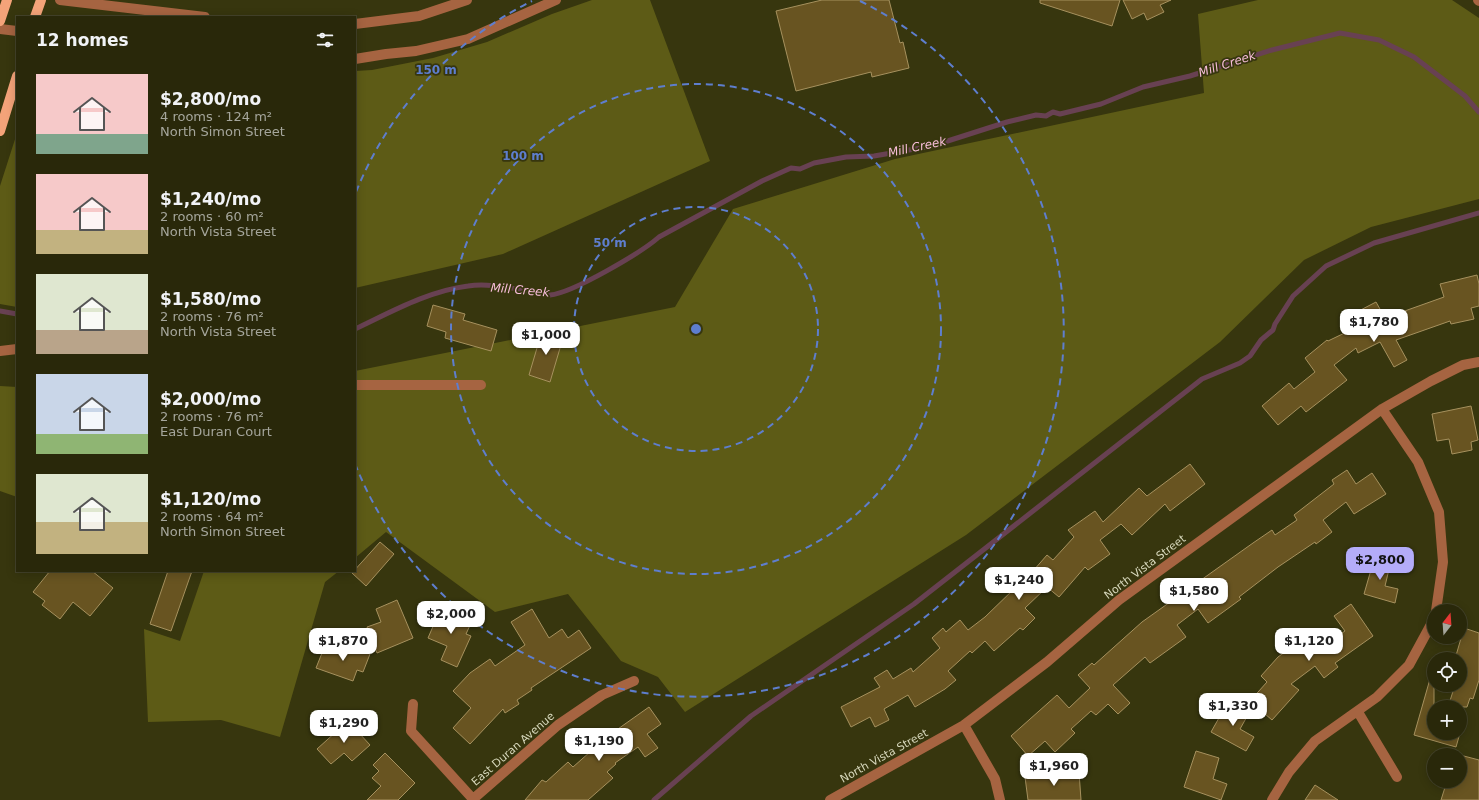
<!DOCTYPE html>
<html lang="en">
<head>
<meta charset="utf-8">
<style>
  body { margin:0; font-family:"DejaVu Sans",sans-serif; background:#353418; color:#f1f3f6; height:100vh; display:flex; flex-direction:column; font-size:15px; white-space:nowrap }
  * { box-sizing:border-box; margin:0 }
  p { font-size:13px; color:#a5a69c }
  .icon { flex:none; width:22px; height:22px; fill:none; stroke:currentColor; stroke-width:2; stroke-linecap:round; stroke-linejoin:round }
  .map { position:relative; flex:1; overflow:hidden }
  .drawer { position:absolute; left:16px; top:16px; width:340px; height:556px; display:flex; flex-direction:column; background:#29280a; border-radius:0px; box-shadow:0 2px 10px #0003,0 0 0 1px #45442b }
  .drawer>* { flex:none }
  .needle { width:26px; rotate:17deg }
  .fabs { position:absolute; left:1427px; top:604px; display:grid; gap:8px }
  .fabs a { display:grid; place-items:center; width:40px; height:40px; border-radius:50%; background:#29280a; box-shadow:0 2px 10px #0003,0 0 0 1px #45442b; font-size:20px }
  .price { position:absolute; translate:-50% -34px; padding:0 9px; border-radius:8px; background:#fff; color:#222; font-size:13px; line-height:26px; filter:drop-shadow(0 1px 2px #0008) }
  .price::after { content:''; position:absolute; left:50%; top:24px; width:12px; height:9px; margin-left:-6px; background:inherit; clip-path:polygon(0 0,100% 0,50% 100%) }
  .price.current { background:#b4acf9; color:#111 }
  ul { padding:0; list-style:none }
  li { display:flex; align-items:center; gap:12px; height:100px; padding:0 20px }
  li span { display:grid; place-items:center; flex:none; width:112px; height:80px; border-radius:0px; color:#555 }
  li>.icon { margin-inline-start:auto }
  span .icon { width:48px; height:48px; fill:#fffc; stroke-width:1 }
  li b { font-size:17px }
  h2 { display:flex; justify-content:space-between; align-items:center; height:48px; padding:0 20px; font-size:17px }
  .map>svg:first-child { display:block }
  .green { fill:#5d5b16 }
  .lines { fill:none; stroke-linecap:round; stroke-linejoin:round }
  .stream { stroke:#684152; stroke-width:5 }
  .building { fill:#685421; stroke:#a6915e }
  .minor { stroke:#a66441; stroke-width:10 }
  .major { stroke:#f4a379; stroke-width:10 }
  .ring { fill:none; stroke:#5e7ece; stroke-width:2; stroke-dasharray:7 5 }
  .labels { text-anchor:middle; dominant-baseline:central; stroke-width:3.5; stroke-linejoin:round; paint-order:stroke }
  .street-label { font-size:11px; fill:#d7d8bc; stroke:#37360e }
  .water-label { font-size:12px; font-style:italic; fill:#f7bdd9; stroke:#37360e }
  .centre { fill:#5e7ece; stroke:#37360e; stroke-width:2 }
  .ring-label { font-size:12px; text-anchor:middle; font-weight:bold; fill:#5e7ece; stroke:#37360e; stroke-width:3.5; stroke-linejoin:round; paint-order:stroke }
</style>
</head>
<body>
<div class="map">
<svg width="1479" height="800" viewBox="0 0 1479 800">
  <rect width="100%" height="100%" fill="#37360e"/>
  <!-- green -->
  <path class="green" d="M 592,0 L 650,0 L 710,161 L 503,254 L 355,288 L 355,71 L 372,70 L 433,58 L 487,42 L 552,14 Z
    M 1258,0 L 1452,0 L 1479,18 L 1479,199 L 1371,227 L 1304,260 L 1220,342 L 966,535 L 685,712 L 658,677 L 621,661 L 568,594 L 495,612 L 386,532 L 355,558 L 355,371 L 675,307 L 733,209 L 895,159 L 1204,93 L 1198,14 Z
    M 17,133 L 17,307 L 0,304 L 0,186 Z
    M 0,386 L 17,387 L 17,497 L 0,491 Z
    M 204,571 L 339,571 L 325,582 L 280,737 L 221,720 L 148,722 L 144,629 L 180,641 Z"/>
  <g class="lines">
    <!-- stream -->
    <path class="stream" d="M 0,311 L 17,314
      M 355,329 C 391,312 428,291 468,286 C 488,283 510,288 529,291 C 535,292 543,295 550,295 C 573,293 642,252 659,237 L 762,181 L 791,168 L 800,169 L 814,163 L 846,157 L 874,156 L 932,146 L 1007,122 L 1036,115 L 1046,116 L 1053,112 L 1060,114 L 1101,104 L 1143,87 L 1190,76 L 1272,50 L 1340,33 L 1379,40 L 1414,57 L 1465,96 L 1479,112
      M 654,800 L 751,716 L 914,604 L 1202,379 L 1240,363 L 1250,356 L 1261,340 L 1273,330 L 1275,324 L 1293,296 L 1326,266 L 1374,243 L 1479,213"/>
  </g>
  <!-- building -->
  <path class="building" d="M 822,0 L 889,0 L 900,43 L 903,42 L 909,68 L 872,77 L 871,72 L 796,91 L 776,11 Z
    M 1040,0 L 1120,0 L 1112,26 L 1040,3 Z
    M 1123,0 L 1171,0 L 1160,5 L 1164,12 L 1147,20 L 1144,13 L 1132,19 Z
    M 1477,275 L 1479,284 L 1479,306 L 1471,308 L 1474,319 L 1451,324 L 1450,321 L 1396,340 L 1407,360 L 1394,367 L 1380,342 L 1358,353 L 1356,348 L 1334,365 L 1347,380 L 1306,412 L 1301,406 L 1278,425 L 1262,406 L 1289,383 L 1294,389 L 1315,372 L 1305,358 L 1327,340 L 1328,341 L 1357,327 L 1351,315 L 1376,302 L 1385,318 L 1444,297 L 1440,284 Z
    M 433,305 L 465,314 L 463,320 L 497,330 L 491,351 L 445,338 L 446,332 L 427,326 Z
    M 542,331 L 563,338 L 550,382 L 529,375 Z
    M 1471,406 L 1478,440 L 1471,442 L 1472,450 L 1452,454 L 1449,439 L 1437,441 L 1432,414 Z
    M 1190,464 L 1205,484 L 1170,511 L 1165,504 L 1132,535 L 1121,524 L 1100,540 L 1110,554 L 1088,570 L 1085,567 L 1059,597 L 1047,587 L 1025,608 L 1035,618 L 1023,630 L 1020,628 L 994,651 L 985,641 L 972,653 L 970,651 L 948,671 L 956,680 L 945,689 L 915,707 L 908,695 L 884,709 L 889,720 L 875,727 L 870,717 L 851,727 L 841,707 L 880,687 L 874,678 L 887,670 L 893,679 L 911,668 L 913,672 L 940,648 L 932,638 L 943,628 L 946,632 L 960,620 L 968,630 L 985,617 L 1016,587 L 1009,580 L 1019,571 L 1026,579 L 1047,555 L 1053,560 L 1074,537 L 1068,530 L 1095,511 L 1103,522 L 1139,488 L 1147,496 Z
    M 1347,470 L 1356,484 L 1372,473 L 1386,494 L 1354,514 L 1346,502 L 1323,520 L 1332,532 L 1316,544 L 1315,542 L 1278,567 L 1239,597 L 1241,599 L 1208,623 L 1198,609 L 1177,625 L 1186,637 L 1150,663 L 1145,657 L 1113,685 L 1130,703 L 1118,714 L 1108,704 L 1096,715 L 1091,711 L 1071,729 L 1075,733 L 1055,752 L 1045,741 L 1028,756 L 1011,736 L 1057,695 L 1069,708 L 1090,688 L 1078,675 L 1092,663 L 1094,665 L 1142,622 L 1253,543 L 1272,530 L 1275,535 L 1297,520 L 1294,515 L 1334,484 L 1332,480 Z
    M 380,542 L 394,554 L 366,586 L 352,573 Z
    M 1375,556 L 1391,561 L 1385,586 L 1398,589 L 1395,603 L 1364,594 Z
    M 50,571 L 92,571 L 113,588 L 90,616 L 73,602 L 60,619 L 42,605 L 45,601 L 33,592 Z
    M 168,571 L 192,571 L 171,631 L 150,624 Z
    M 397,600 L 413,638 L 377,653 L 367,627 L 381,622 L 376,609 Z
    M 1351,604 L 1373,636 L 1335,663 L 1338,667 L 1324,678 L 1315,666 L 1291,684 L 1299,690 L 1272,720 L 1250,701 L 1267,682 L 1261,676 L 1278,657 L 1312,632 L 1323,646 L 1345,631 L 1334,616 Z
    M 441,608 L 472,621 L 466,634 L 471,636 L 457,667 L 441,660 L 447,646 L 428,638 Z
    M 532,609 L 549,638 L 562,629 L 568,638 L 579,630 L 591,648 L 531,688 L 532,690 L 517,700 L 519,704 L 505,713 L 503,709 L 470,744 L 453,728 L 471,708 L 453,691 L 470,673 L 490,659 L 495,666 L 525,645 L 511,622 Z
    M 1464,628 L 1479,633 L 1479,680 L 1473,699 L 1470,698 L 1467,707 L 1448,707 L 1455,685 L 1460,685 L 1460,659 L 1455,659 Z
    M 345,645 L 370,654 L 363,672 L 357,670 L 353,681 L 316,668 L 324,648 L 342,654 Z
    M 1430,679 L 1434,680 L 1434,733 L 1460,733 L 1456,747 L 1414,735 Z
    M 1228,702 L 1249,713 L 1240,729 L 1254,737 L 1246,751 L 1211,732 Z
    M 649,707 L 661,724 L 647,734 L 658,748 L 645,757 L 638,747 L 615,763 L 616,764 L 607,772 L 613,778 L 588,800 L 525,800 L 542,780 L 546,782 L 568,762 L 573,767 L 608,736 Z
    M 348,721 L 370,745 L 352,761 L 344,753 L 331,764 L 317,749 Z
    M 1196,751 L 1219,758 L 1213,779 L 1227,784 L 1221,800 L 1184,787 Z
    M 385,753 L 415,783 L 398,800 L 367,800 L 381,786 L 372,778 L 379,771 L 373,765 Z
    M 1460,755 L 1479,760 L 1479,800 L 1441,800 L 1447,781 L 1460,781 Z
    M 1079,772 L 1081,800 L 1028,800 L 1025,777 Z
    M 1315,785 L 1338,800 L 1305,800 Z"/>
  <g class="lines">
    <!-- minor -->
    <path class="minor" d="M 60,0 L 205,17
      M 1478,0 L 1479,1
      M 355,24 L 419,16 L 467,0
      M 0,29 L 17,31
      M 355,59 L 386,54 L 416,51 L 468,39 L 556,0
      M 0,351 L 17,349
      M 355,385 L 481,385
      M 1382,409 L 1418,462 L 1439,512 L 1443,562 L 1436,611
      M 413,704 L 411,731 L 473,799
      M 1358,712 L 1397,777
      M 964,725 L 995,779 L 1000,800
      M 472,800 L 558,725 L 602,695 L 634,681
      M 830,800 L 964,725 L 1047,662 L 1119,600 L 1382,409 L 1431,381 L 1463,365 L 1479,362
      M 1272,800 L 1289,772 L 1315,741 L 1377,697 L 1409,665 L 1434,619"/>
    <!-- major -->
    <path class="major" d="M 35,17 L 41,0
      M 0,21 L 7,0
      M 0,131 L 17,76"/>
  </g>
  <!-- distance rings -->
  <g class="ring">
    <circle cx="696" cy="329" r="122"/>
    <circle cx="696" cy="329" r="245"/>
    <path d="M356 192A367 367 0 0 1 532 1M860 1A367 367 0 1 1 356 466"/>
  </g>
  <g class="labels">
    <!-- street labels -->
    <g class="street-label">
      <text transform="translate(1145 567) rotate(-37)">North Vista Street</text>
      <text transform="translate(513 749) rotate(-41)">East Duran Avenue</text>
      <text transform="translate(884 756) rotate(-29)">North Vista Street</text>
    </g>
    <!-- water labels -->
    <g class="water-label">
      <text transform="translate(1227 64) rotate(-18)">Mill Creek</text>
      <text transform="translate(917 147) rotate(-12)">Mill Creek</text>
      <text transform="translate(520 290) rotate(5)">Mill Creek</text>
    </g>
  </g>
  <circle cx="696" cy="329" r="6" class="centre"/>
  <g class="ring-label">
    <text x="436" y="74">150 m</text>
    <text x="523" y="160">100 m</text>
    <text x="610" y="247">50 m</text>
  </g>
</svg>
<div class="fabs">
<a><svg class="needle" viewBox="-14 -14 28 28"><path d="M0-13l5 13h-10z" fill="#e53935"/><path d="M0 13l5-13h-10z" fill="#a5a69c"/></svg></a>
<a><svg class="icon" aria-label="locate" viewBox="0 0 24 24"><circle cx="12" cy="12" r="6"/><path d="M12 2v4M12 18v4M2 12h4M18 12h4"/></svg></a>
<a>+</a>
<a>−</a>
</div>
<b class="price" style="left:1374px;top:343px">$1,780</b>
<b class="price" style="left:546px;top:356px">$1,000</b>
<b class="price current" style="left:1380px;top:581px">$2,800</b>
<b class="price" style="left:1019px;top:601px">$1,240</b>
<b class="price" style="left:1194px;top:612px">$1,580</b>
<b class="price" style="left:451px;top:635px">$2,000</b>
<b class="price" style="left:343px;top:662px">$1,870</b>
<b class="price" style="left:1309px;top:662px">$1,120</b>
<b class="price" style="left:1233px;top:727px">$1,330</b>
<b class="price" style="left:344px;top:744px">$1,290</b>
<b class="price" style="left:599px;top:762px">$1,190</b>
<b class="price" style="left:1054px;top:787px">$1,960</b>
<section class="drawer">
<h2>12 homes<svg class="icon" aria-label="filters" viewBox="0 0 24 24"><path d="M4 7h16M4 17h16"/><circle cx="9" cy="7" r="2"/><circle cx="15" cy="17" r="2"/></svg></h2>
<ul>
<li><span style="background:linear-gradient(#f6c9c9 75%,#7fa58c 0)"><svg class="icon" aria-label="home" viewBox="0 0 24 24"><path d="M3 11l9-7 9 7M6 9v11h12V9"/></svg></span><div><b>$2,800/mo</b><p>4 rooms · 124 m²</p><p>North Simon Street</p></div></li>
<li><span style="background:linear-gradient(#f6c9c9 70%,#c2b280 0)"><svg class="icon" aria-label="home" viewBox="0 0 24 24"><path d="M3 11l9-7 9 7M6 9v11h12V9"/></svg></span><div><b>$1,240/mo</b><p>2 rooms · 60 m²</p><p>North Vista Street</p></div></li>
<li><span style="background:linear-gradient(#dfe7d0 70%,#b9a48a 0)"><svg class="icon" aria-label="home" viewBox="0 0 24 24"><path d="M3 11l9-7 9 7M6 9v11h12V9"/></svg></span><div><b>$1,580/mo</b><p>2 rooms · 76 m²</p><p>North Vista Street</p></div></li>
<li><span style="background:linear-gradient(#c9d6e8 75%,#8fb573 0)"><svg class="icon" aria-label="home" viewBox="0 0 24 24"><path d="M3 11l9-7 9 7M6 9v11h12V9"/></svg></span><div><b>$2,000/mo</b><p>2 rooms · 76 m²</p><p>East Duran Court</p></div></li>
<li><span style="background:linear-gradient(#dfe7d0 60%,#c2b280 0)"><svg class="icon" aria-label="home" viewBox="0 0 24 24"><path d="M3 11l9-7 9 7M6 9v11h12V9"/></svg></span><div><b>$1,120/mo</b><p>2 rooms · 64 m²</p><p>North Simon Street</p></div></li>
</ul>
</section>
</div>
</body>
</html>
